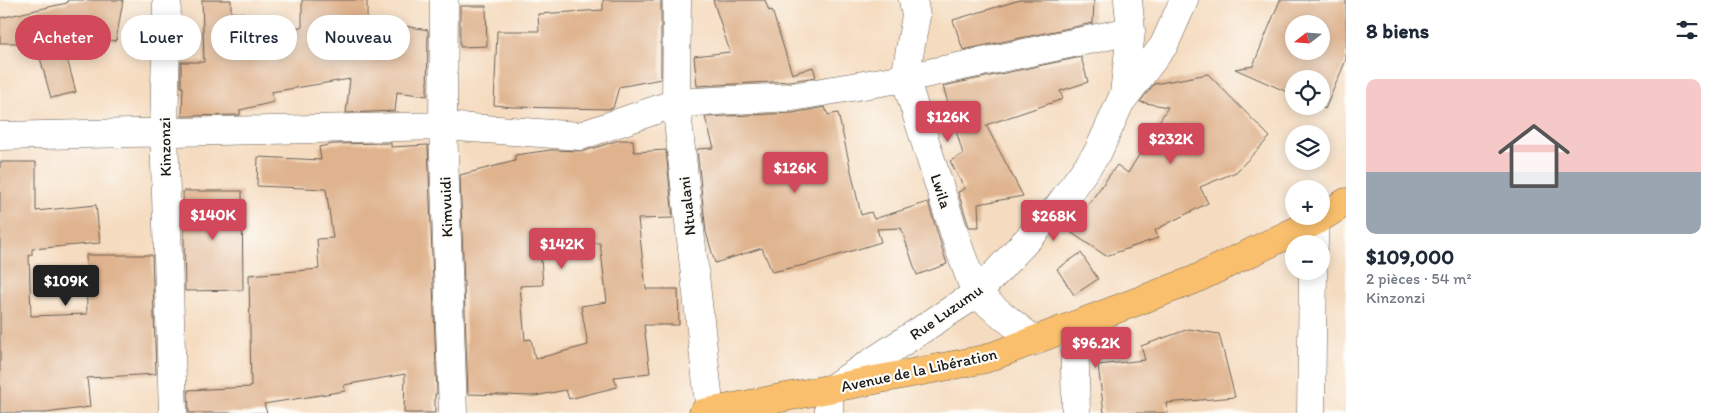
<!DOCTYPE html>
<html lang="fr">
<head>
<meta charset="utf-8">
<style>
  body { margin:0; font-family:Itim,sans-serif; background:#f6f6f7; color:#1f2937; height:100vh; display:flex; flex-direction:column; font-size:19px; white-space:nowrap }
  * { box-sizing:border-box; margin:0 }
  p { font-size:16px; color:#747a83 }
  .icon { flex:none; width:28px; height:28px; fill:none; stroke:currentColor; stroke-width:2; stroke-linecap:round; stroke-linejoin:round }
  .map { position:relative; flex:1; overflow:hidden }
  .sheet { display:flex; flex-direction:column; background:#fff; width:375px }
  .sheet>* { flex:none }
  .banner { position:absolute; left:15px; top:15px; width:475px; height:45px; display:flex; gap:10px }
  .needle { width:32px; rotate:253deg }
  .buttons { position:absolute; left:1285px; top:15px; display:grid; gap:10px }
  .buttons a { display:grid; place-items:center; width:45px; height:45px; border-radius:50%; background:#fff; box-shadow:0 2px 12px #0003; font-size:25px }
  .price { position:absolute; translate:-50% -42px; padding:0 11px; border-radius:5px; background:#d1495b; color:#fff; font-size:16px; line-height:32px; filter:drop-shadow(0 1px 2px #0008) }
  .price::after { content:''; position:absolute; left:50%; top:30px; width:15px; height:11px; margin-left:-8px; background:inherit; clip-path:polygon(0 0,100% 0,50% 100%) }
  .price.on { background:#222; color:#fff }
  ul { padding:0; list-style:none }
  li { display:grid; align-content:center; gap:10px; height:265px; padding:0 20px }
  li+li { border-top:1px solid #e0e1e3 }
  li span { display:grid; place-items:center; height:155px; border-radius:10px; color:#555 }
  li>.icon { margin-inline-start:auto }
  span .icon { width:90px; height:90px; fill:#fffc; stroke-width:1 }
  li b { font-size:21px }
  h2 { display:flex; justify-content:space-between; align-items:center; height:60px; padding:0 20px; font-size:21px }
  .tag { padding:0 18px; border-radius:22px; background:#fff; box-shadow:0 2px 12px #0003; font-size:18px; line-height:45px }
  .tag.on { background:#d1495b; color:#fff }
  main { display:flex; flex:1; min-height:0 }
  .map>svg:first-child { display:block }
  .building { fill:#dfb38e; fill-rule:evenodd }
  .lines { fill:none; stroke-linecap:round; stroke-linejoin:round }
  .minor-casing { stroke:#685f55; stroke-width:29 }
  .highway-casing { stroke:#685f55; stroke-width:29 }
  .minor { stroke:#fff; stroke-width:28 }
  .highway { stroke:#f9bf6d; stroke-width:28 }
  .labels { text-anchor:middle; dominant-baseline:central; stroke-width:4.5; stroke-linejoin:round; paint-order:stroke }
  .street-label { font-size:16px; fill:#1c1c1c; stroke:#fdfcf7 }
</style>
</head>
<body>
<main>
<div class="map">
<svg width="1346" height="413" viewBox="0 0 1346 413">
  <rect width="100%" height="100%" fill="#fdfcf7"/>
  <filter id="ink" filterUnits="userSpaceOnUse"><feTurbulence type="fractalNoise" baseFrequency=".02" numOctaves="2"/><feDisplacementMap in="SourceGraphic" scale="10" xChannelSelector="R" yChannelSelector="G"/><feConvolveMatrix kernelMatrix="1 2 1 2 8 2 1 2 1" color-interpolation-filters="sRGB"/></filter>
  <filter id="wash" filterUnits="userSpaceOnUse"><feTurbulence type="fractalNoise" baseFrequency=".0096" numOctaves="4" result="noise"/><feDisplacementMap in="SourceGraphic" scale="20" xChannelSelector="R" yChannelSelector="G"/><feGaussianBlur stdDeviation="1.12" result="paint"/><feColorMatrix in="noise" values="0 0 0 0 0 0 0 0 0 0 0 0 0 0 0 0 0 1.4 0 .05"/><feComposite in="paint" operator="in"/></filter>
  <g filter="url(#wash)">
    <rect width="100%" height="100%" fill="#f5dbbf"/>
    <g id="blocks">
      <!-- building -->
      <path class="building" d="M 68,0 L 123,0 L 116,41 L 60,32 L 76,92 L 51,98 L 36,43 L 0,43 L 0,18 L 67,3 Z
        M 202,0 L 231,0 L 231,13 L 245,13 L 245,29 L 302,27 L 302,0 L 367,0 L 367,20 L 428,30 L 427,96 L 397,92 L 395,111 L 346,113 L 350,79 L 271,92 L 274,102 L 240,110 L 240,115 L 182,116 L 183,87 L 181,87 L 181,62 L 204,62 Z
        M 603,0 L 661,0 L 661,79 L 619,87 L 613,108 L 609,109 L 513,107 L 494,105 L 497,31 L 539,31 L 538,14 L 603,10 Z
        M 713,0 L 765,0 L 769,11 L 772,10 L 792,74 L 813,67 L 816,77 L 790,81 L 697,86 L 694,56 L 730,52 Z
        M 1020,0 L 1094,0 L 1093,23 L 963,50 L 953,20 Z
        M 1280,0 L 1346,0 L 1346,60 L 1325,109 L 1320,106 L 1321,106 L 1321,79 L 1294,79 L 1294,95 L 1235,69 L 1253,66 ZM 1294,24 L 1321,24 L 1321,51 L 1294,51 Z
        M 460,6 L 486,6 L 487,46 L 460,47 Z
        M 1081,57 L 1088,82 L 1060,91 L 1063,99 L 986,125 L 1023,196 L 978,204 L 979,227 L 969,227 L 958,192 L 965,189 L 950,161 L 963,154 L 943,86 Z
        M 1208,74 L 1270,137 L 1236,172 L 1200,187 L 1208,203 L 1155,230 L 1158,238 L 1106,256 L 1069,231 L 1117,165 L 1128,173 L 1168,107 L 1140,102 L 1154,84 Z
        M 825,107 L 828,115 L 838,113 L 861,215 L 871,212 L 874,219 L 928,202 L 947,264 L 917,275 L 901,228 L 877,229 L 881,242 L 809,264 L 772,272 L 762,248 L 715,263 L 706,232 L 697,149 L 714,148 L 705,117 L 793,113 Z
        M 619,140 L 633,140 L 634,152 L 666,150 L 673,218 L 638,219 L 646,289 L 678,289 L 679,325 L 644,325 L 650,373 L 614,377 L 617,387 L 569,399 L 566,390 L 535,396 L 468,394 L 460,175 L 515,161 L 515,155 L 551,150 L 585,151 ZM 600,243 L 607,302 L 581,306 L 588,345 L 535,359 L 531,339 L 525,340 L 520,286 L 543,285 L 540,245 Z
        M 391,143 L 391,147 L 428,145 L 437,394 L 435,394 L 435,413 L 404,413 L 405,374 L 344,385 L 345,391 L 264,404 L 267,413 L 189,413 L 188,390 L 251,387 L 249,275 L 319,269 L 317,239 L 333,238 L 326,189 L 257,186 L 258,157 L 321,160 L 319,147 L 333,144 Z
        M 0,162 L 36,162 L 36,211 L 96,205 L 100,243 L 32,249 L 32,255 L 29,255 L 31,316 L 87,314 L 86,255 L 152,255 L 156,374 L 87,378 L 90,407 L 46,413 L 0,413 Z
        M 183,191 L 242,191 L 243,290 L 185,291 Z
        M 1081,253 L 1098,279 L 1074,295 L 1057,269 Z
        M 1189,329 L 1219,334 L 1235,397 L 1166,403 L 1168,413 L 1104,413 L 1098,365 L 1145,360 L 1141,346 Z"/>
    </g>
  </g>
  <g filter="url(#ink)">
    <use href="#blocks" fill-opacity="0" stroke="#685f55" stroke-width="1"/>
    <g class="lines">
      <defs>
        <path id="minor" d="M 167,0 L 164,132 L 173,413
          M 444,0 L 443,126 L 453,413
          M 677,0 L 676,103 L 710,412
          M 913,0 L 916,16 L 905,78 L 959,248 L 976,294 L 1035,341
          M 1123,99 L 1164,45 L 1184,0
          M 0,136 L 443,126 L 580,136 L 676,103 L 792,97 L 905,78 L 1131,31
          M 1314,244 L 1314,222
          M 1074,327 L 1076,413
          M 829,413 L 829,390 L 976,294 L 1058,207 L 1098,152 L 1124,94 L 1131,31 L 1128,0
          M 1311,413 L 1313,271"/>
        <path id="highway" d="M 703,413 L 985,359 L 1194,280 L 1314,222 L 1346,202"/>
      </defs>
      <!-- minor casing -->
      <use href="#minor" class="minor-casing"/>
      <!-- highway casing -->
      <use href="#highway" class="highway-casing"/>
      <!-- minor -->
      <use href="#minor" class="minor"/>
      <!-- highway -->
      <use href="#highway" class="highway"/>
    </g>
  </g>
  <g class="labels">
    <!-- street labels -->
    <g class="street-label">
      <text transform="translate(165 147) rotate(-91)">Kinzonzi</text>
      <text transform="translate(941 191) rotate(72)">Lwila</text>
      <text transform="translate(687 206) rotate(-96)">Ntualani</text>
      <text transform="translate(446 207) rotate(-92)">Kimvuidi</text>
      <text transform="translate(946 312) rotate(-35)">Rue Luzumu</text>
      <text transform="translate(919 370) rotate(-12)">Avenue de la Libération</text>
    </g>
  </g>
</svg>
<div class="buttons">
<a><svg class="needle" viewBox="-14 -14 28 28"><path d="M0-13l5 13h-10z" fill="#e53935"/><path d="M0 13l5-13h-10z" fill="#747a83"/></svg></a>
<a><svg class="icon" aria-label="locate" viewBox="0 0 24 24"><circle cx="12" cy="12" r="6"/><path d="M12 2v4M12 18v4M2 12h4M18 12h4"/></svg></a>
<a><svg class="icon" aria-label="layers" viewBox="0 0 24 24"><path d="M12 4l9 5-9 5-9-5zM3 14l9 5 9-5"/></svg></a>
<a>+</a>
<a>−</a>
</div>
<b class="price" style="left:948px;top:143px">$126K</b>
<b class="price" style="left:1171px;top:165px">$232K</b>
<b class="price" style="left:795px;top:194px">$126K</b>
<b class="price" style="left:213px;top:241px">$140K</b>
<b class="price" style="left:1054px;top:242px">$268K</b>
<b class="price" style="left:562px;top:270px">$142K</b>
<b class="price on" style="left:66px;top:307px">$109K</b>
<b class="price" style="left:1096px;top:369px">$96.2K</b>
<div class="banner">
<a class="tag on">Acheter</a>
<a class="tag">Louer</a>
<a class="tag">Filtres</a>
<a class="tag">Nouveau</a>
</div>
</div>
<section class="sheet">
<h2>8 biens<svg class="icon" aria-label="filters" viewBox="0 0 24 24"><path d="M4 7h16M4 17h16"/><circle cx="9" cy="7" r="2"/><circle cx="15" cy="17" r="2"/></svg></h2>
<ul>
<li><span style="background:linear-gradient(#f6c9c9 60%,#9aa5b1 0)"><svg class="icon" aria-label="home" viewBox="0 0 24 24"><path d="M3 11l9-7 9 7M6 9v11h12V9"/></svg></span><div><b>$109,000</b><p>2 pièces · 54 m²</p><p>Kinzonzi</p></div></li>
</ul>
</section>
</main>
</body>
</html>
